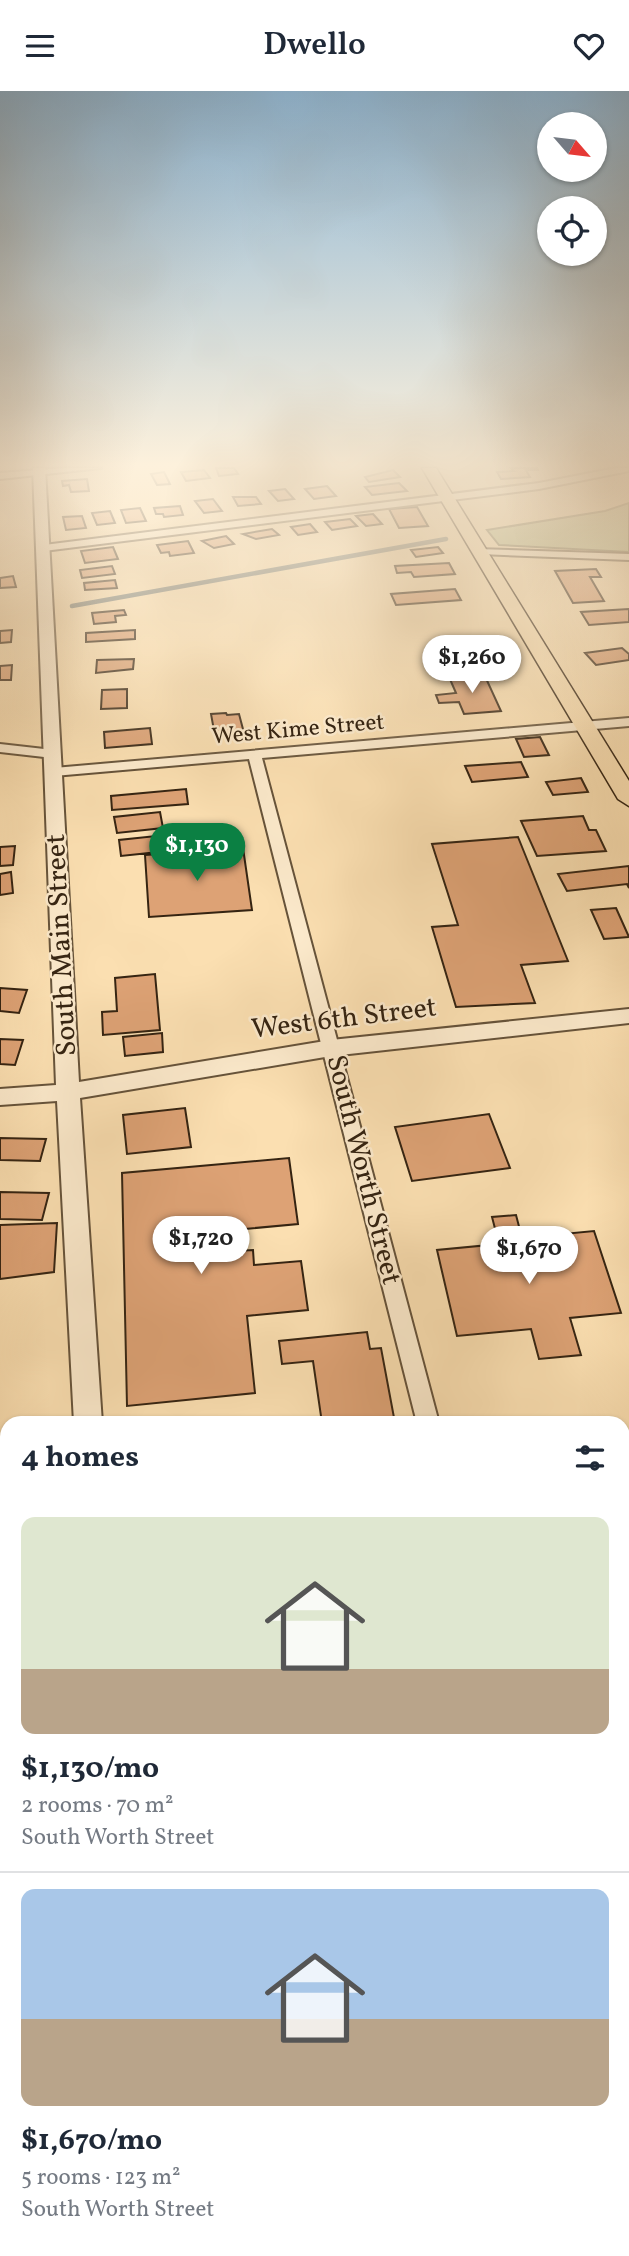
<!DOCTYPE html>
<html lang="en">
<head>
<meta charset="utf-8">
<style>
  body { margin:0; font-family:Vollkorn,serif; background:#f2f2f3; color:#1f2937; height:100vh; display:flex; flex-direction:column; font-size:26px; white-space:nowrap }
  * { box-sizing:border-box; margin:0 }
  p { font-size:23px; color:#747a83 }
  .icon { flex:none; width:38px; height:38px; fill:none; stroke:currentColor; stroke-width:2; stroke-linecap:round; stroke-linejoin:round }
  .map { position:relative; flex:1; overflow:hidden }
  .drawer { position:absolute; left:0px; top:1325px; width:630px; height:842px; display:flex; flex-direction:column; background:#fff; border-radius:21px 21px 0 0; box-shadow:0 2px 5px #0004 }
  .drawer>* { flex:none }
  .needle { width:46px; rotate:118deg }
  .fabs { position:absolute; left:537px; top:21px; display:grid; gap:14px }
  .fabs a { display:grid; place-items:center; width:70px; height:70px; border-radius:50%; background:#fff; box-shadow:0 2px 5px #0004; font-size:35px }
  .price { position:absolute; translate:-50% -60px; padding:0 16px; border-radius:24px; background:#fff; color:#222; font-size:23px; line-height:46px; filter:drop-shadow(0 2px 4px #0008) }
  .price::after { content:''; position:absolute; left:50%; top:42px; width:21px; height:16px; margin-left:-10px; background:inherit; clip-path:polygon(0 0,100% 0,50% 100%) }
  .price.on { background:#0b8043; color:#fff }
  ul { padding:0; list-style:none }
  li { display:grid; align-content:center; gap:14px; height:371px; padding:0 21px }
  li+li { border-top:2px solid #e0e1e3 }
  li span { display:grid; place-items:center; height:217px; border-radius:14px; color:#555 }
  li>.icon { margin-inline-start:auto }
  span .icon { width:126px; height:126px; fill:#fffc; stroke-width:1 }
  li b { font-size:30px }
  h2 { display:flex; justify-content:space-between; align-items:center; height:84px; padding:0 21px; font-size:30px }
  header { display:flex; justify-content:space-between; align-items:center; height:91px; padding:0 21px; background:#fff; font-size:32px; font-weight:600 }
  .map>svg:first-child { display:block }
  .green { fill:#bcc28d; stroke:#787350; stroke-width:2 }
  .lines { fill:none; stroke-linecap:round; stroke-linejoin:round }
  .stream { stroke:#787d76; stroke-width:4.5 }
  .building { fill:#dda275; stroke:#352412; stroke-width:2 }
  .minor-casing { stroke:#66533a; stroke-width:4 }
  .tertiary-casing { stroke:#66533a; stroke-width:4 }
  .primary-casing { stroke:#352412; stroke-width:3 }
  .minor { fill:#fceacc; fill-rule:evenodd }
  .tertiary { fill:#fceacc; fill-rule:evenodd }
  .primary { fill:#fbdfb1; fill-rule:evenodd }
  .labels { text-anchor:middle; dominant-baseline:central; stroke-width:5; stroke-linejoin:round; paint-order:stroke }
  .far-street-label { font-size:23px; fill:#352412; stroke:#fceacc }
  .street-label { font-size:28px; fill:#352412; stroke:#fceacc }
</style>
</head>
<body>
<header><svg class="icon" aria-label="menu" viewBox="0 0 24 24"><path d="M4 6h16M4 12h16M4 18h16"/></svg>Dwello<svg class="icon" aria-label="heart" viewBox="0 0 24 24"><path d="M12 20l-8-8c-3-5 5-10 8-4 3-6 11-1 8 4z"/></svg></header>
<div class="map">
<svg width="629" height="2165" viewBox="0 0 629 2165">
  <rect width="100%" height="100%" fill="#fbdfb1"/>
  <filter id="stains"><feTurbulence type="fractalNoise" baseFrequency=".00286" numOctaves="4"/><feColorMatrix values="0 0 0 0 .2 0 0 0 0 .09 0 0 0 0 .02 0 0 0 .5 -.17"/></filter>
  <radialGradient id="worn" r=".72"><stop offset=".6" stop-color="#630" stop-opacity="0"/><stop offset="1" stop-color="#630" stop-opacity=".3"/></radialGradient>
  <!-- green -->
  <path class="green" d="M 629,412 L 629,461 L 499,454 L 487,439 L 605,420 Z"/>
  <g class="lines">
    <!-- stream -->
    <path class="stream" d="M 72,515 L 446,448"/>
  </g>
  <!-- building -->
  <path class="building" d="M 216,377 L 234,377 L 238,383 L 219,385 Z
    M 511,377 L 537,377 L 538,379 L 526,379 L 530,386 L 501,388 L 497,381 L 514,380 Z
    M 204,379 L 210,387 L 186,390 L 181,381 Z
    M 393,379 L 400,386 L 369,391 L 365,386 Z
    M 164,381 L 170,393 L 157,394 L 151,383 Z
    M 87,388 L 89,400 L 71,401 L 69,394 L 63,395 L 62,390 Z
    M 399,392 L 407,400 L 372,404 L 365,396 Z
    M 327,395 L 336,405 L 314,408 L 305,398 Z
    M 285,398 L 294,408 L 278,410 L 269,400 Z
    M 233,406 L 256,406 L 261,413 L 238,415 Z
    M 213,408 L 222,420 L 204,422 L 195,410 Z
    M 180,415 L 183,424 L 164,426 L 163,423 L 156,423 L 154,417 Z
    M 417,416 L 428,435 L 399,437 L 389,418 Z
    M 140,417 L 146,430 L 126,432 L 121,419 Z
    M 110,420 L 115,432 L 97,434 L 92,422 Z
    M 373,423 L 382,433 L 366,435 L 356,425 Z
    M 82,425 L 86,437 L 66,439 L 63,426 Z
    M 350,428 L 357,435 L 332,439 L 325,431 Z
    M 310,433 L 317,441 L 298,444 L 291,436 Z
    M 272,438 L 279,444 L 256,448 L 243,443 Z
    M 226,445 L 234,453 L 214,457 L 202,450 Z
    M 188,450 L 194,462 L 170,465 L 169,461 L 161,462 L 157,454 Z
    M 113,456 L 118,468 L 85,472 L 81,460 Z
    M 438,456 L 443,462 L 416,466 L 411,459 Z
    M 449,472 L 455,483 L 414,486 L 411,481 L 397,482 L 395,475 Z
    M 112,475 L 115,483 L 82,487 L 80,479 Z
    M 596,478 L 601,486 L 590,486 L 604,510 L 573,512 L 555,480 Z
    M 13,485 L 16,496 L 0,497 L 0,487 Z
    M 115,489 L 117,497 L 85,499 L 84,492 Z
    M 455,498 L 461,509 L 396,514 L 391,503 Z
    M 629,518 L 629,531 L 589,534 L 581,521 Z
    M 124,519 L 126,524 L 115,525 L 116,531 L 94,533 L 92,522 Z
    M 12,539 L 11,551 L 0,552 L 0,540 Z
    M 135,539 L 135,548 L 86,551 L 86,542 Z
    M 622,557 L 629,563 L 629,569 L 596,574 L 585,562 Z
    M 134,568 L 133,578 L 96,582 L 97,569 Z
    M 12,574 L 11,589 L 0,589 L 0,575 Z
    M 484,583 L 501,620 L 464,623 L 459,611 L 439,612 L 436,604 L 456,602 L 449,586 Z
    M 127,598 L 127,617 L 101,618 L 102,599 Z
    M 226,622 L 227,624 L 239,623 L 244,642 L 215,645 L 211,623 Z
    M 150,637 L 152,653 L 105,657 L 104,641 Z
    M 540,646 L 549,664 L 524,666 L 516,648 Z
    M 521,671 L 528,686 L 472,691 L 465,675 Z
    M 581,687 L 588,701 L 553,704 L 546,691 Z
    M 186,698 L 188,713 L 112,719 L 111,705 Z
    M 160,721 L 163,737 L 117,742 L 114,726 Z
    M 583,725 L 589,739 L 596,739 L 606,760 L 537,765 L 521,730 Z
    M 156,745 L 158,761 L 121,765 L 119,749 Z
    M 518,746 L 568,870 L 521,874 L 535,912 L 456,916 L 432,836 L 458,834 L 432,753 Z
    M 15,755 L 13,774 L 0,775 L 0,756 Z
    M 243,757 L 252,819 L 149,826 L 145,764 Z
    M 629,775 L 629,797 L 627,793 L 567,800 L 558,783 Z
    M 11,781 L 13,802 L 0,804 L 0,783 Z
    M 616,817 L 629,846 L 604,848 L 591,819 Z
    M 155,883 L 160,939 L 103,944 L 102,921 L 117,920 L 115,887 Z
    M 0,897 L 27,899 L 19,922 L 0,920 Z
    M 162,942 L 163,961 L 125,965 L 123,946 Z
    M 0,948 L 23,949 L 15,974 L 0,973 Z
    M 185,1017 L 191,1056 L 127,1063 L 123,1024 Z
    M 489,1023 L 510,1077 L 412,1090 L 395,1036 Z
    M 0,1047 L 46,1048 L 40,1070 L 0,1069 Z
    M 289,1067 L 298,1133 L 234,1139 L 236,1160 L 253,1159 L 254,1174 L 301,1170 L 308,1219 L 247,1225 L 255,1302 L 127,1315 L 122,1082 Z
    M 0,1101 L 49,1102 L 42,1129 L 0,1128 Z
    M 516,1124 L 522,1147 L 594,1140 L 621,1222 L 570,1227 L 581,1264 L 539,1268 L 531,1238 L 457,1245 L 437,1159 L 499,1153 L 492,1126 Z
    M 57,1132 L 54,1181 L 0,1188 L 0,1134 Z
    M 367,1241 L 370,1258 L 381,1257 L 395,1332 L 322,1332 L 313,1270 L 282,1273 L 279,1250 Z
    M 629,1404 L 629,1731 L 623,1732 L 623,1405 Z
    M 7,1472 L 7,1637 L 0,1638 L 0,1473 Z"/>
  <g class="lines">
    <defs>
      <path id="minor" d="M 64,377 L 101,377 L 0,388 L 0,382 Z
        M 616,377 L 629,377 L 629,380 L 539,398 L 44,460 L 39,457 L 44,454 L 539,392 Z
        M 476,458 L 629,463 L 629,469 L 480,463 L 476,462 Z
        M 629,627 L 629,635 L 262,667 L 439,1332 L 417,1332 L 249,668 L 54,685 L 47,681 L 54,677 Z
        M 0,653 L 53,659 L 60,663 L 53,667 L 0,661 Z
        M 629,1356 L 629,1376 L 623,1377 L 623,1357 Z
        M 0,1444 L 7,1444 L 7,1466 L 0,1466 Z
        M 7,1864 L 7,1894 L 0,1896 L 0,1866 Z
        M 623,2084 L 629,2087 L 629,2141 L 623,2138 Z"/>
      <path id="tertiary" d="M 33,377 L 45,377 L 79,991 L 331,949 L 629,918 L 629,932 L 331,965 L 80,1007 L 102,1332 L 74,1332 L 57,1010 L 0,1014 L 0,998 L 56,994 Z
        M 111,2160 L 154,2160 L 155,2165 L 111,2165 Z"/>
      <path id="primary" d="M 422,377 L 436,377 L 629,690 L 629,715 L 618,708 Z"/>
    </defs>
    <!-- minor casing -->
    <use href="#minor" class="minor-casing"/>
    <!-- tertiary casing -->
    <use href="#tertiary" class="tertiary-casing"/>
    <!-- primary casing -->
    <use href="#primary" class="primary-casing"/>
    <!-- minor -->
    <use href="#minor" class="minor"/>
    <!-- tertiary -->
    <use href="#tertiary" class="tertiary"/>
    <!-- primary -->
    <use href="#primary" class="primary"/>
  </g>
  <!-- sky -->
  <linearGradient id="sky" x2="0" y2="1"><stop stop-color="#8db6d5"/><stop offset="0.55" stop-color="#fdf1dc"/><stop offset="1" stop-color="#fdf1dc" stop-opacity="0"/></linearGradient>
  <rect width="629" height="680" fill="url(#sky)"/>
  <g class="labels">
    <!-- far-street labels -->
    <g class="far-street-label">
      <text transform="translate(298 639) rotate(-5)">West Kime Street</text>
    </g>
    <!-- street labels -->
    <g class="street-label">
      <text transform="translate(62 854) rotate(-93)">South Main Street</text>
      <text transform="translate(344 928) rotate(-7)">West 6th Street</text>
      <text transform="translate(363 1079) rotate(76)">South Worth Street</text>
    </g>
  </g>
  <rect width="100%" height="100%" filter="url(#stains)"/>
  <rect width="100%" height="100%" fill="url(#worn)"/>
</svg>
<div class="fabs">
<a><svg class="needle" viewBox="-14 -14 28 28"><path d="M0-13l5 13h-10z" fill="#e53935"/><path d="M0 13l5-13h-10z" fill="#747a83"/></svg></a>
<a><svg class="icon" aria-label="locate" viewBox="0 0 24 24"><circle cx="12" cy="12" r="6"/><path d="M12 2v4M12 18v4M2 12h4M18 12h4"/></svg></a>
</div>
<b class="price" style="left:472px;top:604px">$1,260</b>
<b class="price on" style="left:197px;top:792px">$1,130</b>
<b class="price" style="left:201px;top:1185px">$1,720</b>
<b class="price" style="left:529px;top:1195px">$1,670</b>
<section class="drawer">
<h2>4 homes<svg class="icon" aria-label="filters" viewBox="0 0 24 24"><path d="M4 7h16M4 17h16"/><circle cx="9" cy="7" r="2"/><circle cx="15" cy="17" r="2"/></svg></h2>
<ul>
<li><span style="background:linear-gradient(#dfe7d0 70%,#b9a48a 0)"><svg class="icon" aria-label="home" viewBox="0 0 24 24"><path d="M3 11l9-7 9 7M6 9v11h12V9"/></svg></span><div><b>$1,130/mo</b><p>2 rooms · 70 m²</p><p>South Worth Street</p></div></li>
<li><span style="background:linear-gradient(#a9c7e8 60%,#b9a48a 0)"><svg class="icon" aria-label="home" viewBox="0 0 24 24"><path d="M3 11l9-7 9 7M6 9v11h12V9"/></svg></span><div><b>$1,670/mo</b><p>5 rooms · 123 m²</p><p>South Worth Street</p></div></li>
</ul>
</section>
</div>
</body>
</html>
